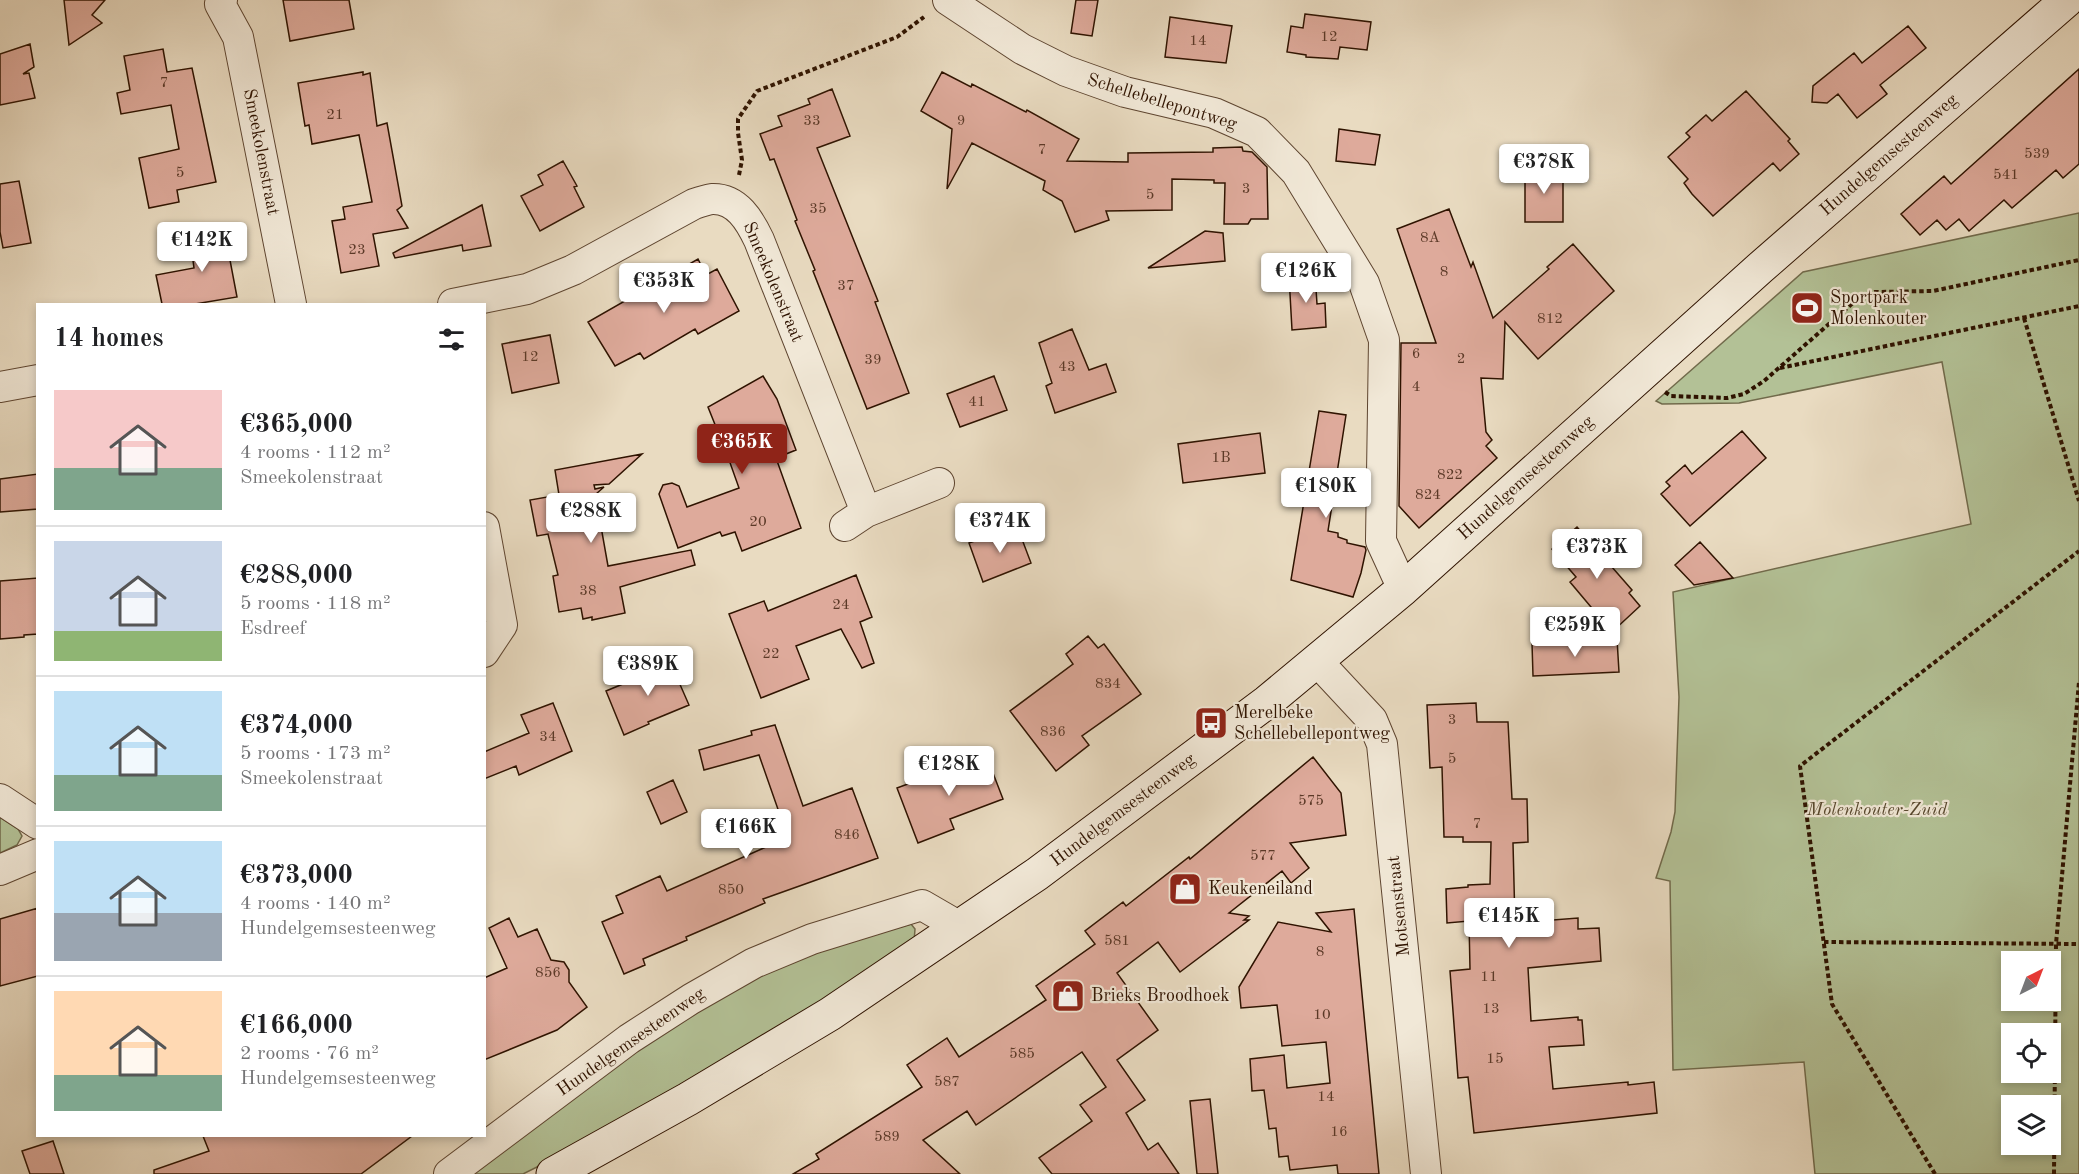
<!DOCTYPE html>
<html lang="en">
<head>
<meta charset="utf-8">
<style>
  body { margin:0; font-family:"Old Standard TT",serif; background:#f2f2f2; color:#202124; height:100vh; display:flex; flex-direction:column; font-size:22px; white-space:nowrap }
  * { box-sizing:border-box; margin:0 }
  p { font-size:20px; color:#757577 }
  .icon { flex:none; width:33px; height:33px; fill:none; stroke:currentColor; stroke-width:2; stroke-linecap:round; stroke-linejoin:round }
  .map { position:relative; flex:1; overflow:hidden }
  .panel { position:absolute; left:36px; top:303px; width:450px; height:834px; display:flex; flex-direction:column; background:#fff; border-radius:0px; box-shadow:0 3px 9px #0003 }
  .panel>* { flex:none }
  .needle { width:39px; rotate:42deg }
  .tools { position:absolute; left:2001px; top:951px; display:grid; gap:12px }
  .tools a { display:grid; place-items:center; width:60px; height:60px; border-radius:0px; background:#fff; box-shadow:0 3px 9px #0003; font-size:30px }
  .price { position:absolute; translate:-50% -51px; padding:0 14px; border-radius:6px; background:#fff; color:#222; font-size:20px; line-height:39px; filter:drop-shadow(0 2px 3px #0008) }
  .price::after { content:''; position:absolute; left:50%; top:36px; width:18px; height:14px; margin-left:-9px; background:inherit; clip-path:polygon(0 0,100% 0,50% 100%) }
  .price.current { background:#8f2418; color:#fff }
  ul { padding:0; list-style:none }
  li { display:flex; align-items:center; gap:18px; height:150px; padding:0 18px }
  li+li { border-top:2px solid #e0e0e0 }
  li span { display:grid; place-items:center; flex:none; width:168px; height:120px; border-radius:0px; color:#555 }
  li>.icon { margin-inline-start:auto }
  span .icon { width:72px; height:72px; fill:#fffc; stroke-width:1 }
  li b { font-size:26px }
  h2 { display:flex; justify-content:space-between; align-items:center; height:72px; padding:0 18px; font-size:26px }
  .map>svg:first-child { display:block }
  .green { fill:#b3c196; stroke:#716a4b; stroke-width:1.5; fill-rule:evenodd }
  .building { fill:#deaa9b; stroke:#2f1300; stroke-width:1.5 }
  .lines { fill:none; stroke-linecap:round; stroke-linejoin:round }
  .street-casing { stroke:#5e4530; stroke-width:32 }
  .secondary-casing { stroke:#2f1300; stroke-width:35 }
  .path { stroke:#2f1300; stroke-width:4; stroke-dasharray:4.5 3; stroke-linecap:butt }
  .street { stroke:#f1e8d7; stroke-width:30 }
  .secondary { stroke:#f1e8d7; stroke-width:33 }
  .labels { text-anchor:middle; dominant-baseline:central; stroke-width:4.5; stroke-linejoin:round; paint-order:stroke }
  .number-label { font-size:15px; fill:#5b3927 }
  .street-label { font-size:18px; fill:#2f1300; stroke:#f1e8d7 }
  .poi-label { font-size:18px; fill:#2f1300; stroke:#f1e8d7; text-anchor:start }
  .park-label { font-size:18px; font-style:italic; fill:#57472d; stroke:#f1e8d7 }
</style>
</head>
<body>
<div class="map">
<svg width="2079" height="1174" viewBox="0 0 2079 1174">
  <rect width="100%" height="100%" fill="#e9dbc1"/>
  <filter id="stains"><feTurbulence type="fractalNoise" baseFrequency=".00333" numOctaves="4"/><feColorMatrix values="0 0 0 0 .2 0 0 0 0 .09 0 0 0 0 .02 0 0 0 .5 -.17"/></filter>
  <radialGradient id="worn" r=".72"><stop offset=".6" stop-color="#630" stop-opacity="0"/><stop offset="1" stop-color="#630" stop-opacity=".3"/></radialGradient>
  <!-- green -->
  <path class="green" d="M 2079,213 L 2079,1174 L 1815,1174 L 1804,1062 L 1673,1070 L 1670,881 L 1656,878 L 1671,832 L 1675,812 L 1679,697 L 1673,592 L 1971,524 L 1942,362 L 1739,403 L 1662,404 L 1656,401 L 1803,272 ZM 2012,962 L 2050,962 L 2050,1000 L 2012,1000 ZM 2012,1034 L 2050,1034 L 2050,1072 L 2012,1072 ZM 2012,1106 L 2050,1106 L 2050,1144 L 2012,1144 Z
    M 0,817 L 18,829 L 22,836 L 17,845 L 0,853 Z
    M 911,924 L 915,929 L 914,942 L 792,1020 L 545,1163 L 523,1174 L 468,1174 L 701,1004 L 802,955 Z"/>
  <!-- building -->
  <path class="building" d="M 64,0 L 105,0 L 92,15 L 102,23 L 69,45 Z
    M 283,0 L 349,0 L 354,29 L 290,41 Z
    M 1076,0 L 1098,0 L 1092,36 L 1071,33 Z
    M 1305,14 L 1371,22 L 1367,50 L 1340,47 L 1338,59 L 1306,57 L 1306,55 L 1287,52 L 1291,26 L 1303,28 Z
    M 1170,17 L 1232,26 L 1226,63 L 1165,57 Z
    M 1908,26 L 1926,48 L 1880,85 L 1887,94 L 1857,118 L 1838,94 L 1827,103 L 1812,102 L 1813,86 L 1854,53 L 1862,63 Z
    M 30,44 L 34,67 L 23,74 L 29,73 L 35,98 L 0,105 L 0,54 Z
    M 163,49 L 167,72 L 192,68 L 216,182 L 177,190 L 179,202 L 149,208 L 139,158 L 179,149 L 171,105 L 121,114 L 117,93 L 130,90 L 124,56 Z
    M 2079,69 L 2079,164 L 2063,178 L 2056,170 L 2012,208 L 2004,200 L 1969,231 L 1959,219 L 1946,230 L 1937,220 L 1920,235 L 1901,214 L 1944,176 L 1951,184 Z
    M 363,72 L 363,75 L 370,73 L 377,126 L 387,123 L 402,206 L 397,210 L 408,228 L 373,234 L 379,266 L 341,273 L 332,221 L 345,219 L 343,207 L 372,202 L 359,135 L 312,144 L 309,125 L 305,126 L 298,83 Z
    M 942,72 L 971,87 L 972,84 L 1026,112 L 1027,110 L 1079,139 L 1067,161 L 1128,162 L 1128,153 L 1213,152 L 1213,148 L 1242,147 L 1243,151 L 1252,152 L 1267,167 L 1268,219 L 1251,219 L 1248,224 L 1224,224 L 1225,183 L 1214,183 L 1214,180 L 1172,179 L 1172,210 L 1106,211 L 1109,220 L 1075,232 L 1062,201 L 1043,190 L 1045,181 L 972,143 L 947,189 L 952,129 L 921,111 Z
    M 832,89 L 850,136 L 817,148 L 878,301 L 875,302 L 909,393 L 867,409 L 813,271 L 815,270 L 795,221 L 797,220 L 774,159 L 770,160 L 760,134 L 782,126 L 778,116 L 810,104 L 808,99 Z
    M 1746,91 L 1790,139 L 1788,141 L 1799,154 L 1780,171 L 1773,163 L 1713,216 L 1692,194 L 1684,183 L 1688,179 L 1668,157 L 1690,137 L 1686,133 L 1706,115 L 1712,121 Z
    M 1339,129 L 1380,135 L 1375,165 L 1336,161 Z
    M 563,161 L 577,186 L 574,187 L 584,207 L 540,231 L 521,196 L 543,185 L 538,175 Z
    M 1525,167 L 1556,168 L 1556,171 L 1563,171 L 1563,222 L 1525,222 Z
    M 19,181 L 31,243 L 3,248 L 0,232 L 0,184 Z
    M 482,205 L 491,246 L 463,251 L 462,245 L 395,258 L 393,253 Z
    M 1449,209 L 1471,267 L 1473,262 L 1493,318 L 1549,269 L 1547,267 L 1573,244 L 1614,291 L 1538,359 L 1505,322 L 1503,379 L 1481,378 L 1486,432 L 1492,440 L 1486,446 L 1497,458 L 1419,528 L 1399,506 L 1401,343 L 1436,343 L 1397,229 Z
    M 220,224 L 223,240 L 226,239 L 237,297 L 195,304 L 162,304 L 156,275 L 194,268 L 191,246 L 198,245 L 195,230 Z
    M 1205,231 L 1223,233 L 1225,261 L 1148,268 Z
    M 698,259 L 706,275 L 717,269 L 739,311 L 698,334 L 695,329 L 644,359 L 640,353 L 615,366 L 588,322 Z
    M 1315,274 L 1317,304 L 1325,303 L 1326,327 L 1292,330 L 1289,276 Z
    M 1072,329 L 1089,370 L 1106,364 L 1116,392 L 1055,413 L 1046,386 L 1052,383 L 1039,343 Z
    M 550,335 L 559,383 L 512,393 L 502,344 Z
    M 763,376 L 777,399 L 796,450 L 776,458 L 801,528 L 742,551 L 735,532 L 722,536 L 720,532 L 678,548 L 659,494 L 663,485 L 672,483 L 679,486 L 687,507 L 739,488 L 728,457 L 719,453 L 724,447 L 708,407 Z
    M 994,376 L 1007,410 L 960,427 L 947,394 Z
    M 1319,411 L 1346,415 L 1328,531 L 1338,533 L 1338,537 L 1347,540 L 1347,543 L 1365,547 L 1366,550 L 1361,573 L 1353,597 L 1291,580 Z
    M 1742,431 L 1766,458 L 1690,526 L 1661,494 L 1670,486 L 1666,482 L 1685,465 L 1692,474 Z
    M 1260,433 L 1265,473 L 1183,483 L 1178,444 Z
    M 642,454 L 609,484 L 594,485 L 595,489 L 604,487 L 580,508 L 597,504 L 608,566 L 691,550 L 695,565 L 620,587 L 625,613 L 592,620 L 592,617 L 583,619 L 581,608 L 559,612 L 553,576 L 558,575 L 548,534 L 537,536 L 530,500 L 559,495 L 555,470 Z
    M 38,474 L 38,509 L 0,512 L 0,479 Z
    M 1017,526 L 1031,563 L 983,582 L 969,543 Z
    M 1577,527 L 1632,590 L 1629,593 L 1640,606 L 1612,632 L 1570,582 L 1576,577 L 1552,549 Z
    M 1700,542 L 1733,578 L 1694,585 L 1675,565 Z
    M 856,575 L 872,617 L 860,622 L 874,663 L 862,668 L 841,629 L 796,646 L 809,679 L 761,698 L 729,614 L 764,601 L 768,611 Z
    M 38,578 L 38,634 L 24,635 L 24,637 L 0,639 L 0,581 Z
    M 1088,636 L 1098,648 L 1104,644 L 1141,694 L 1082,736 L 1089,745 L 1056,771 L 1010,711 L 1073,664 L 1066,654 Z
    M 1617,639 L 1619,672 L 1533,676 L 1532,643 Z
    M 668,657 L 689,705 L 648,722 L 649,724 L 624,735 L 606,691 L 647,674 L 645,667 Z
    M 553,703 L 572,751 L 519,775 L 516,766 L 484,779 L 484,752 L 529,733 L 521,715 Z
    M 1476,703 L 1477,722 L 1508,722 L 1512,799 L 1527,799 L 1528,842 L 1513,843 L 1515,923 L 1578,918 L 1578,929 L 1599,928 L 1601,961 L 1528,968 L 1531,1021 L 1578,1017 L 1578,1020 L 1582,1020 L 1584,1045 L 1549,1047 L 1553,1089 L 1628,1082 L 1628,1085 L 1654,1082 L 1657,1113 L 1474,1133 L 1468,1077 L 1458,1078 L 1450,971 L 1470,969 L 1469,921 L 1447,923 L 1446,889 L 1468,887 L 1468,885 L 1490,884 L 1491,842 L 1463,842 L 1463,837 L 1444,837 L 1442,767 L 1430,768 L 1427,705 Z
    M 775,725 L 803,806 L 852,788 L 878,858 L 763,899 L 765,903 L 686,937 L 687,940 L 643,959 L 645,965 L 624,974 L 602,922 L 623,913 L 616,896 L 660,876 L 667,891 L 766,847 L 757,822 L 780,815 L 759,755 L 704,770 L 699,750 L 752,735 L 751,731 Z
    M 986,755 L 1003,799 L 950,819 L 954,829 L 918,843 L 897,788 Z
    M 1313,757 L 1341,793 L 1346,835 L 1290,843 L 1309,868 L 1291,883 L 1282,871 L 1229,913 L 1249,916 L 1244,920 L 1249,920 L 1180,972 L 1158,942 L 1117,973 L 1158,1030 L 1117,1060 L 1145,1100 L 1126,1113 L 1148,1150 L 1158,1143 L 1179,1174 L 1052,1174 L 1039,1158 L 1092,1121 L 1080,1105 L 1106,1087 L 1082,1052 L 976,1125 L 967,1111 L 923,1140 L 960,1174 L 793,1174 L 819,1159 L 816,1154 L 922,1087 L 907,1065 L 947,1038 L 959,1057 L 1046,1000 L 1036,986 L 1095,944 L 1085,931 L 1123,902 L 1126,906 L 1189,857 L 1190,859 Z
    M 673,780 L 687,812 L 661,824 L 647,792 Z
    M 38,908 L 38,976 L 0,986 L 0,919 Z
    M 1354,909 L 1379,1174 L 1338,1174 L 1337,1165 L 1290,1170 L 1288,1156 L 1279,1157 L 1276,1128 L 1269,1129 L 1264,1090 L 1252,1091 L 1250,1059 L 1284,1055 L 1287,1088 L 1330,1083 L 1326,1042 L 1282,1046 L 1277,1005 L 1241,1008 L 1239,987 L 1278,922 L 1331,932 L 1316,913 Z
    M 509,918 L 518,937 L 537,929 L 551,960 L 564,962 L 569,970 L 569,982 L 587,1007 L 557,1030 L 484,1060 L 484,978 L 507,968 L 489,928 Z
    M 1210,1099 L 1218,1174 L 1197,1174 L 1190,1101 Z
    M 203,1136 L 412,1136 L 361,1174 L 154,1174 L 154,1170 L 209,1151 Z
    M 53,1141 L 64,1174 L 30,1174 L 22,1151 Z"/>
  <g class="lines">
    <defs>
      <path id="street" d="M 222,0 L 220,4 L 238,37 L 291,304
        M 948,0 L 1022,49 L 1066,71 L 1125,92 L 1214,113 L 1257,132 L 1296,172 L 1364,283 L 1384,340 L 1381,541 L 1403,589
        M 453,304 L 527,289 L 573,270 L 694,204 C 700,202 706,200 712,199 C 737,198 750,221 759,240 L 866,512
        M 0,387 L 38,380
        M 845,526 L 866,512 L 939,483
        M 484,527 L 502,625 L 484,652
        M 1317,661 L 1372,720 L 1382,744 L 1426,1174
        M 0,799 L 38,824
        M 0,870 L 38,854
        M 449,1174 L 629,1039 L 691,999 L 754,963 L 812,939 L 922,905 L 960,927"/>
      <path id="secondary" d="M 553,1174 L 688,1099 L 830,1014 L 1037,874 L 1267,702 L 1403,589 L 1760,268 L 2067,0"/>
    </defs>
    <!-- street casing -->
    <use href="#street" class="street-casing"/>
    <!-- secondary casing -->
    <use href="#secondary" class="secondary-casing"/>
    <!-- path -->
    <path class="path" d="M 739,175 L 742,160 L 738,133 L 738,119 L 757,91 L 897,37 L 924,17
      M 2024,318 L 2079,501
      M 1780,368 L 2079,306
      M 1665,392 L 1671,396 L 1727,398 L 1744,394 L 1764,381 L 1862,295 L 1875,292 L 1933,291 L 2079,260
      M 1824,942 L 2079,944
      M 1935,1174 L 1832,1004 L 1800,766 L 2079,551
      M 2054,1174 L 2056,944 L 2079,682"/>
    <!-- street -->
    <use href="#street" class="street"/>
    <!-- secondary -->
    <use href="#secondary" class="secondary"/>
  </g>
  <!-- icons -->
  <defs>
    <symbol id="stadium-square" viewBox="-11 -11 22 22"><rect x="-9" y="-9" width="18" height="18" rx="4" fill="#8f2418" stroke="#f1e8d7"/><path d="M0-5a6.5 5 0 1 0 0 10a6.5 5 0 1 0 0-10ZM-3.5-1.8h7v3.6h-7Z" fill="#fff"/></symbol>
    <symbol id="bus-square" viewBox="-11 -11 22 22"><rect x="-9" y="-9" width="18" height="18" rx="4" fill="#8f2418" stroke="#f1e8d7"/><path d="M-5-6H5V4H4V6H2V4H-2V6H-4V4H-5ZM-3.5-4V0h7V-4ZM-3.5 1.2v1.5H-2V1.2ZM2 1.2v1.5H3.5V1.2Z" fill="#fff"/></symbol>
    <symbol id="shop-square" viewBox="-11 -11 22 22"><rect x="-9" y="-9" width="18" height="18" rx="4" fill="#8f2418" stroke="#f1e8d7"/><path d="M-5-2.5h2.3a2.7 3.5 0 0 1 5.4 0H5L5.5 6h-11ZM-1.5-2.5h3a1.5 2.3 0 0 0-3 0Z" fill="#fff"/></symbol>
  </defs>
  <g fill-rule="evenodd">
    <use href="#stadium-square" x="1788" y="289" width="38" height="38"/>
    <use href="#bus-square" x="1192" y="704" width="38" height="38"/>
    <use href="#shop-square" x="1166" y="870" width="38" height="38"/>
    <use href="#shop-square" x="1049" y="977" width="38" height="38"/>
  </g>
  <g class="labels">
    <!-- number labels -->
    <g class="number-label">
      <text x="1329" y="37">12</text>
      <text x="1198" y="41">14</text>
      <text x="164" y="83">7</text>
      <text x="335" y="115">21</text>
      <text x="812" y="121">33</text>
      <text x="961" y="121">9</text>
      <text x="1042" y="150">7</text>
      <text x="2037" y="154">539</text>
      <text x="180" y="173">5</text>
      <text x="2006" y="175">541</text>
      <text x="1246" y="189">3</text>
      <text x="1150" y="195">5</text>
      <text x="818" y="209">35</text>
      <text x="1430" y="238">8A</text>
      <text x="357" y="250">23</text>
      <text x="1444" y="272">8</text>
      <text x="846" y="286">37</text>
      <text x="1550" y="319">812</text>
      <text x="1416" y="354">6</text>
      <text x="530" y="357">12</text>
      <text x="1461" y="359">2</text>
      <text x="873" y="360">39</text>
      <text x="1067" y="367">43</text>
      <text x="1416" y="387">4</text>
      <text x="977" y="402">41</text>
      <text x="1221" y="458">1B</text>
      <text x="1450" y="475">822</text>
      <text x="1428" y="495">824</text>
      <text x="758" y="522">20</text>
      <text x="588" y="591">38</text>
      <text x="841" y="605">24</text>
      <text x="771" y="654">22</text>
      <text x="1108" y="684">834</text>
      <text x="1452" y="720">3</text>
      <text x="1053" y="732">836</text>
      <text x="548" y="737">34</text>
      <text x="1452" y="759">5</text>
      <text x="1311" y="801">575</text>
      <text x="1477" y="824">7</text>
      <text x="847" y="835">846</text>
      <text x="1263" y="856">577</text>
      <text x="731" y="890">850</text>
      <text x="1117" y="941">581</text>
      <text x="1320" y="952">8</text>
      <text x="548" y="973">856</text>
      <text x="1489" y="977">11</text>
      <text x="1491" y="1009">13</text>
      <text x="1322" y="1015">10</text>
      <text x="1022" y="1054">585</text>
      <text x="1495" y="1059">15</text>
      <text x="947" y="1082">587</text>
      <text x="1326" y="1097">14</text>
      <text x="1339" y="1132">16</text>
      <text x="887" y="1137">589</text>
    </g>
    <!-- street labels -->
    <g class="street-label">
      <text transform="translate(1162 102) rotate(17)">Schellebellepontweg</text>
      <text transform="translate(261 152) rotate(79)">Smeekolenstraat</text>
      <text transform="translate(1889 155) rotate(-41)">Hundelgemsesteenweg</text>
      <text transform="translate(773 282) rotate(67)">Smeekolenstraat</text>
      <text transform="translate(1526 478) rotate(-42)">Hundelgemsesteenweg</text>
      <text transform="translate(1123 810) rotate(-37)">Hundelgemsesteenweg</text>
      <text transform="translate(1399 906) rotate(-96)">Motsenstraat</text>
      <text transform="translate(631 1042) rotate(-35)">Hundelgemsesteenweg</text>
    </g>
    <!-- poi labels -->
    <g class="poi-label">
      <text x="1830" y="298">Sportpark<tspan x="1830" dy="21">Molenkouter</tspan></text>
      <text x="1234" y="713">Merelbeke<tspan x="1234" dy="21">Schellebellepontweg</tspan></text>
      <text x="1208" y="889">Keukeneiland</text>
      <text x="1091" y="996">Brieks Broodhoek</text>
    </g>
    <!-- park labels -->
    <g class="park-label">
      <text x="1877" y="810">Molenkouter-Zuid</text>
    </g>
  </g>
  <rect width="100%" height="100%" filter="url(#stains)"/>
  <rect width="100%" height="100%" fill="url(#worn)"/>
</svg>
<div class="tools">
<a><svg class="needle" viewBox="-14 -14 28 28"><path d="M0-13l5 13h-10z" fill="#e53935"/><path d="M0 13l5-13h-10z" fill="#757577"/></svg></a>
<a><svg class="icon" aria-label="locate" viewBox="0 0 24 24"><circle cx="12" cy="12" r="6"/><path d="M12 2v4M12 18v4M2 12h4M18 12h4"/></svg></a>
<a><svg class="icon" aria-label="layers" viewBox="0 0 24 24"><path d="M12 4l9 5-9 5-9-5zM3 14l9 5 9-5"/></svg></a>
</div>
<b class="price" style="left:1544px;top:195px">€378K</b>
<b class="price" style="left:202px;top:273px">€142K</b>
<b class="price" style="left:1306px;top:304px">€126K</b>
<b class="price" style="left:664px;top:314px">€353K</b>
<b class="price current" style="left:742px;top:475px">€365K</b>
<b class="price" style="left:1326px;top:519px">€180K</b>
<b class="price" style="left:591px;top:544px">€288K</b>
<b class="price" style="left:1000px;top:554px">€374K</b>
<b class="price" style="left:1597px;top:580px">€373K</b>
<b class="price" style="left:1575px;top:658px">€259K</b>
<b class="price" style="left:648px;top:697px">€389K</b>
<b class="price" style="left:949px;top:797px">€128K</b>
<b class="price" style="left:746px;top:860px">€166K</b>
<b class="price" style="left:1509px;top:949px">€145K</b>
<section class="panel">
<h2>14 homes<svg class="icon" aria-label="filters" viewBox="0 0 24 24"><path d="M4 7h16M4 17h16"/><circle cx="9" cy="7" r="2"/><circle cx="15" cy="17" r="2"/></svg></h2>
<ul>
<li><span style="background:linear-gradient(#f6c9c9 65%,#7fa58c 0)"><svg class="icon" aria-label="home" viewBox="0 0 24 24"><path d="M3 11l9-7 9 7M6 9v11h12V9"/></svg></span><div><b>€365,000</b><p>4 rooms · 112 m²</p><p>Smeekolenstraat</p></div></li>
<li><span style="background:linear-gradient(#c9d6e8 75%,#8fb573 0)"><svg class="icon" aria-label="home" viewBox="0 0 24 24"><path d="M3 11l9-7 9 7M6 9v11h12V9"/></svg></span><div><b>€288,000</b><p>5 rooms · 118 m²</p><p>Esdreef</p></div></li>
<li><span style="background:linear-gradient(#bfe0f5 70%,#7fa58c 0)"><svg class="icon" aria-label="home" viewBox="0 0 24 24"><path d="M3 11l9-7 9 7M6 9v11h12V9"/></svg></span><div><b>€374,000</b><p>5 rooms · 173 m²</p><p>Smeekolenstraat</p></div></li>
<li><span style="background:linear-gradient(#bfe0f5 60%,#9aa5b1 0)"><svg class="icon" aria-label="home" viewBox="0 0 24 24"><path d="M3 11l9-7 9 7M6 9v11h12V9"/></svg></span><div><b>€373,000</b><p>4 rooms · 140 m²</p><p>Hundelgemsesteenweg</p></div></li>
<li><span style="background:linear-gradient(#ffd9b3 70%,#7fa58c 0)"><svg class="icon" aria-label="home" viewBox="0 0 24 24"><path d="M3 11l9-7 9 7M6 9v11h12V9"/></svg></span><div><b>€166,000</b><p>2 rooms · 76 m²</p><p>Hundelgemsesteenweg</p></div></li>
</ul>
</section>
</div>
</body>
</html>
